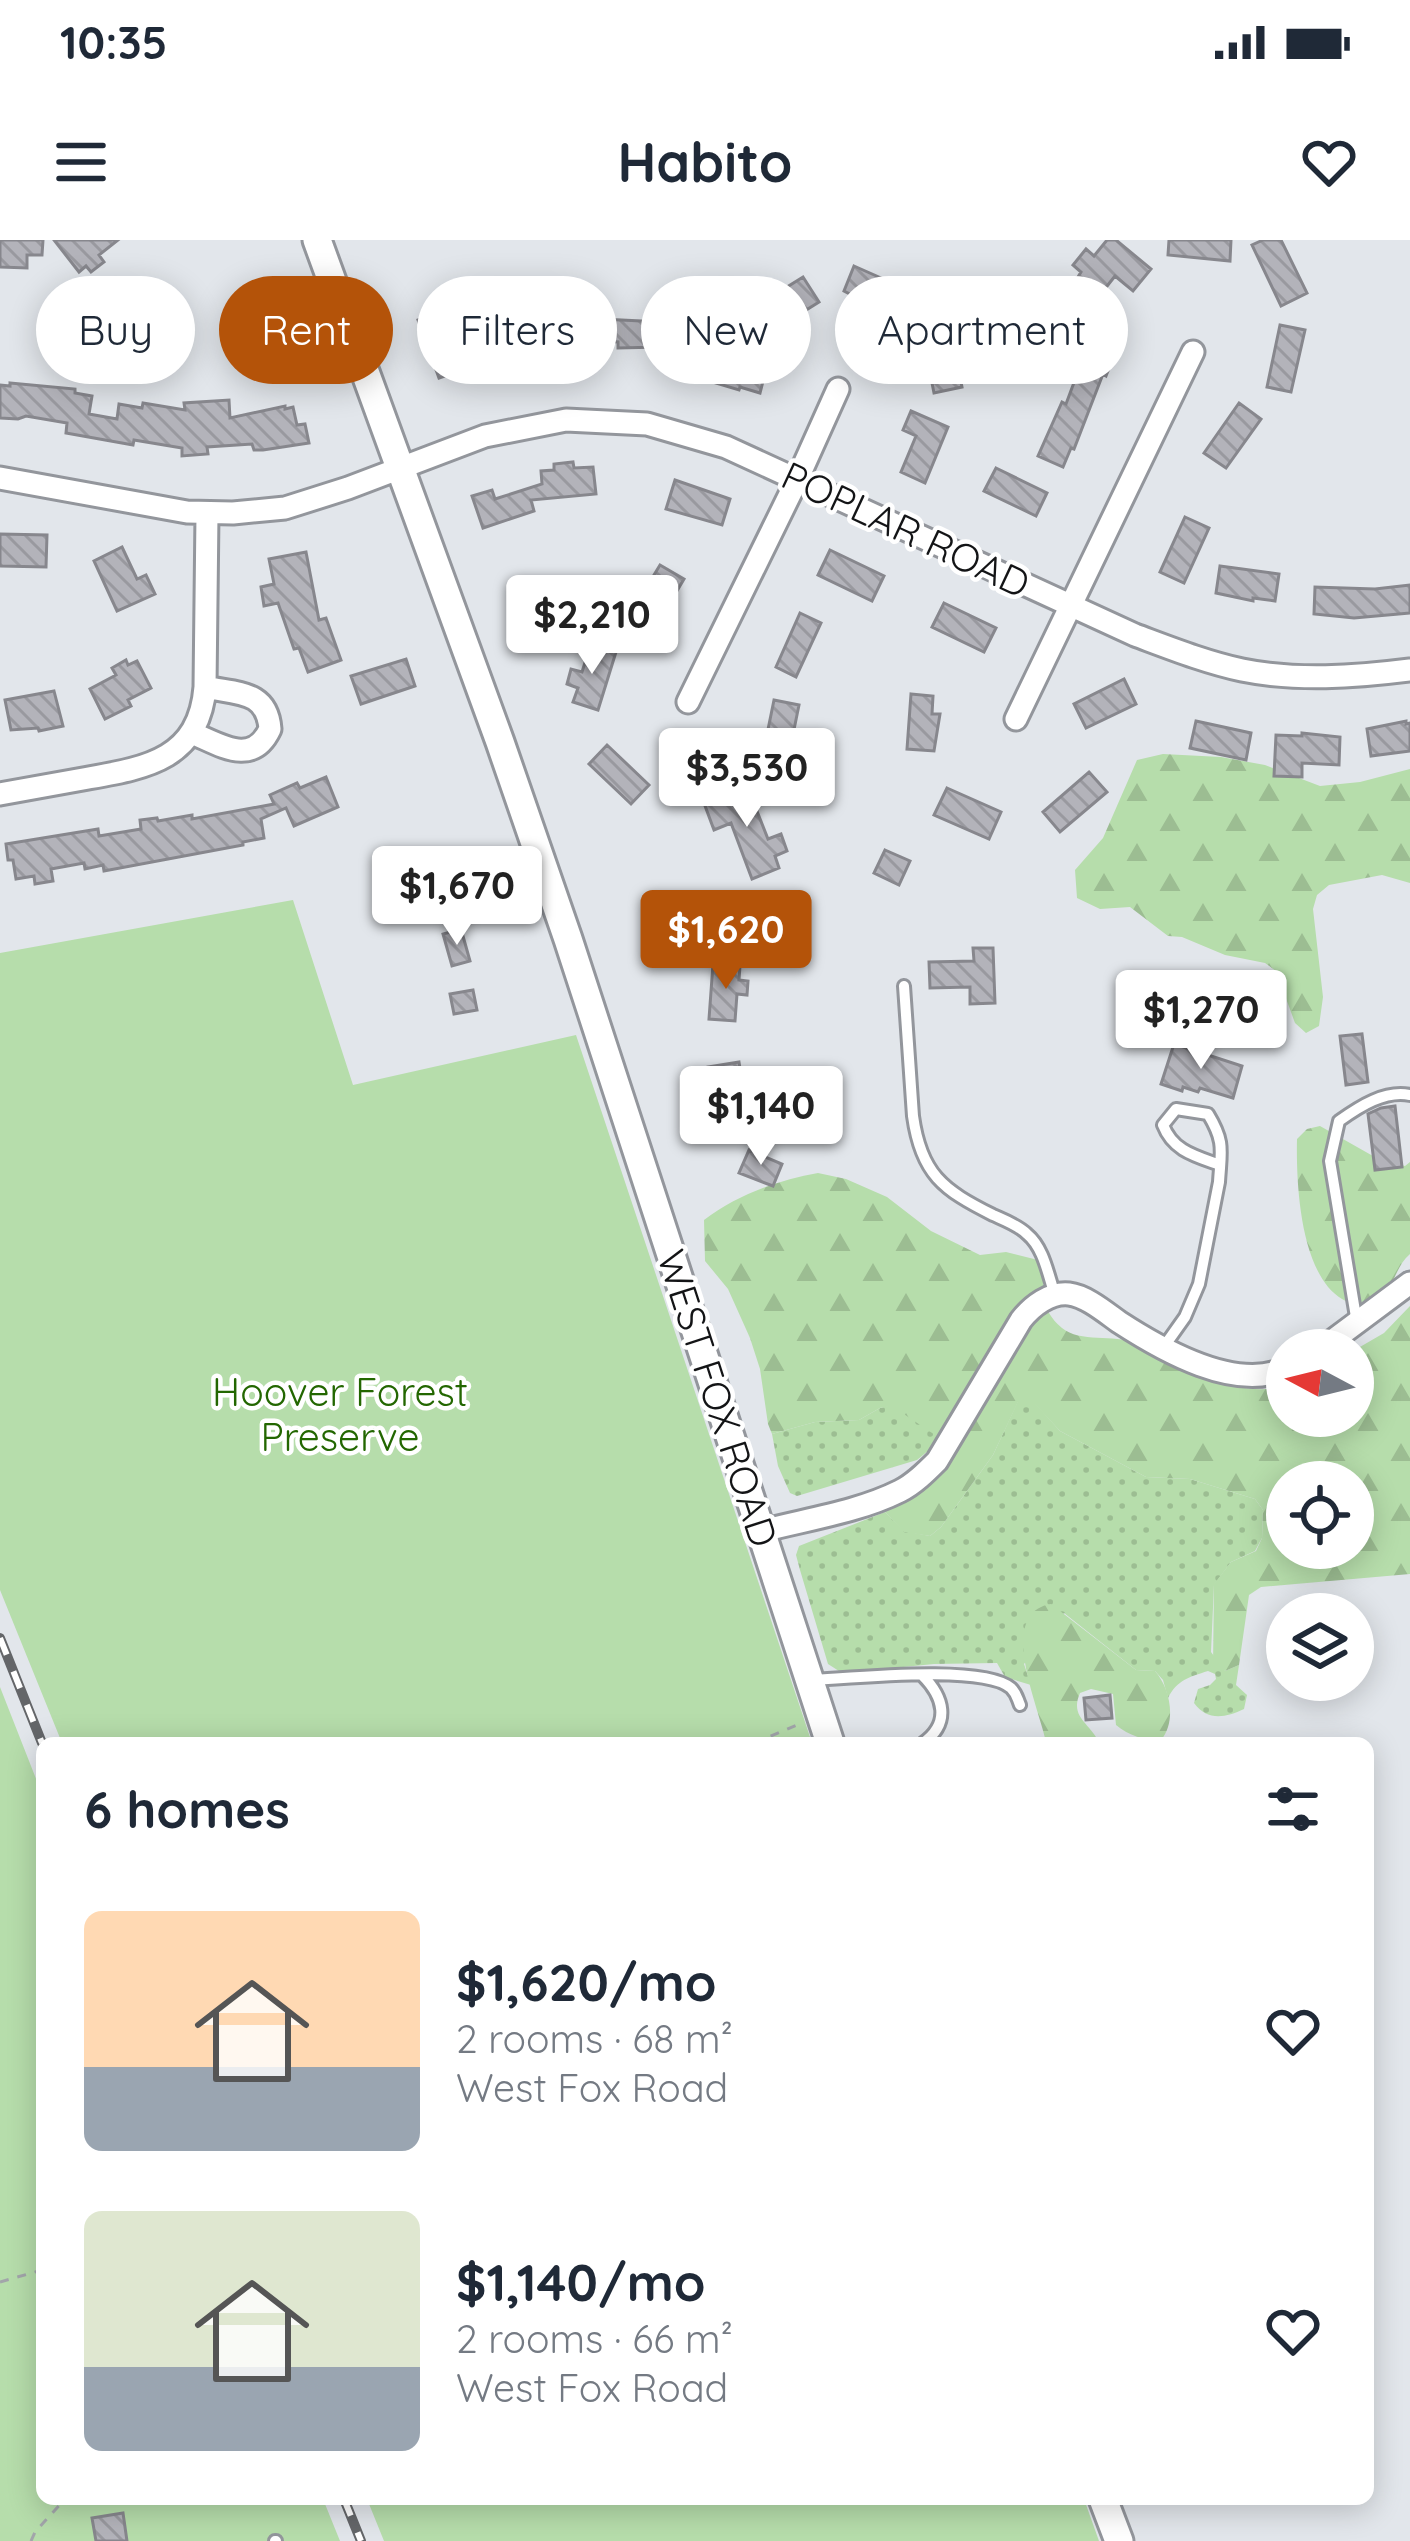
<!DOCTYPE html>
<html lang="en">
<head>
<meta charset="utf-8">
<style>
  body { margin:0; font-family:Quicksand,sans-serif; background:#f2f2f3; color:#1f2937; height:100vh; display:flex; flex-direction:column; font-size:45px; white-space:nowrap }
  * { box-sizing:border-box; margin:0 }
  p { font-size:39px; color:#747a83 }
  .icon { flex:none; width:66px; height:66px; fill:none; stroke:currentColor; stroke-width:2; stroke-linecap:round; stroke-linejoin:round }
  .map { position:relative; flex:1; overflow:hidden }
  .drawer { position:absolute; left:36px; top:1497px; width:1338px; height:768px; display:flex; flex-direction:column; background:#fff; border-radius:18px; box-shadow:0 6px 30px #0003 }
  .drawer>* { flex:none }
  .top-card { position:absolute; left:36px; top:36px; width:1338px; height:108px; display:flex; gap:24px }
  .needle { width:78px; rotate:277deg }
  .tools { position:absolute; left:1266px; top:1089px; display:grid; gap:24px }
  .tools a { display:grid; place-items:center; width:108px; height:108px; border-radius:50%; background:#fff; box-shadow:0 6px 30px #0003; font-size:60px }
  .price { position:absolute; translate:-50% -102px; padding:0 27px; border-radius:12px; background:#fff; color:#222; font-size:39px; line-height:78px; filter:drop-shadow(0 3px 6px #0008) }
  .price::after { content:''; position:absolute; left:50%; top:72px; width:36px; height:27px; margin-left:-18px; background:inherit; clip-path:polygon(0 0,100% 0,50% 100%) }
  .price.active { background:#b45309; color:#fff }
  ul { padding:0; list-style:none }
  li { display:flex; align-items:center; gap:36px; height:300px; padding:0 48px }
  li span { display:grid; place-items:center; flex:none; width:336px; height:240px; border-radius:18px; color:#555 }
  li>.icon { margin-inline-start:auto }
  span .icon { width:144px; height:144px; fill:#fffc; stroke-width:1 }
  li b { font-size:51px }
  h2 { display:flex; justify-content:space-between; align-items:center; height:144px; padding:0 48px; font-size:51px }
  .tag { padding:0 42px; border-radius:54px; background:#fff; box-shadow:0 6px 30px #0003; font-size:42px; line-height:108px }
  .tag.active { background:#b45309; color:#fff }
  .status { display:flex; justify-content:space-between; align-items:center; height:84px; padding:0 60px; background:#fff; direction:ltr }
  .status svg { height:33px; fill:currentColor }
  header { display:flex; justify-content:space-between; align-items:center; height:156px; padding:0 48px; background:#fff; font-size:54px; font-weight:700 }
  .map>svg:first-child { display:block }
  .grass { fill:url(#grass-dots) }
  .forest { fill:url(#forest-firs); fill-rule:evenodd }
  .park { fill:#b6ddab }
  .building { fill:url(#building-back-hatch); stroke:#87878d; stroke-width:3 }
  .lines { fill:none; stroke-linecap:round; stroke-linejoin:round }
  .lane-casing { stroke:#93969c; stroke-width:16 }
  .street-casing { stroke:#93969c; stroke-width:27 }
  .secondary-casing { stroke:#93969c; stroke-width:33 }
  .path { stroke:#a2a5aa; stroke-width:3; stroke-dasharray:9 9; stroke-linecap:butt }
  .lane { stroke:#fff; stroke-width:10 }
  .street { stroke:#fff; stroke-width:21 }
  .secondary { stroke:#fff; stroke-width:27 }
  .rail-casing { stroke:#646669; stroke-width:10 }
  .rail { stroke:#fff; stroke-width:6; stroke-dasharray:18; stroke-linecap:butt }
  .labels { text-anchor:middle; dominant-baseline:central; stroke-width:9; stroke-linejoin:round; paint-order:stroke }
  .street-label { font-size:39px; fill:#131416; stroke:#fff }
  .park-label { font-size:39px; fill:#236701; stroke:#fff }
</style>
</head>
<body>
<div class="status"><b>10:35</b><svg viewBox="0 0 49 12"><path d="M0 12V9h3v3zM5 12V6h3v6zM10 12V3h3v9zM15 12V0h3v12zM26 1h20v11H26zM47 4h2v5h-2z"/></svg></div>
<header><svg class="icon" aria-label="menu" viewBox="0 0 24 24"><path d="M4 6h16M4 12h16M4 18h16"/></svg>Habito<svg class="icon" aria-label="heart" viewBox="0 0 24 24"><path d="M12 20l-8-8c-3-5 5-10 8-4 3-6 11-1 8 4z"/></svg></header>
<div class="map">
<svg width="1410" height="2301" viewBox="0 0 1410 2301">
  <defs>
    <pattern id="grass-dots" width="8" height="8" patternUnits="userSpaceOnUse" patternTransform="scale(3)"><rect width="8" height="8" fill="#b6ddab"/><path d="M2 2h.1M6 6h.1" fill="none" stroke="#9cbd92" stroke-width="1.8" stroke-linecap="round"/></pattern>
    <pattern id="forest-firs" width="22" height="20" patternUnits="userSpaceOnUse" patternTransform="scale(3)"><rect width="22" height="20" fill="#b6ddab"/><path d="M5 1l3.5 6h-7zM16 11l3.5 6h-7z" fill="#9cbd92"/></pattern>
    <pattern id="building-back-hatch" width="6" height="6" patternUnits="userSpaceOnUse" patternTransform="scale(3)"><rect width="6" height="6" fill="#b3b3ba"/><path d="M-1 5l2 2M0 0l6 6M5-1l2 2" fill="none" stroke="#99999f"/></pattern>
  </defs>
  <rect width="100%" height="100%" fill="#e2e6eb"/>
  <!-- grass -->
  <path class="grass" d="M 1018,1161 L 1033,1161 L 1060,1191 L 1146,1237 L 1190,1239 L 1255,1259 L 1263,1270 L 1262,1298 L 1255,1311 L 1231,1322 L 1214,1345 L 1211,1412 L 1225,1431 L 1239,1425 L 1236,1445 L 1247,1455 L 1244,1469 C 1225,1478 1207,1481 1194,1463 L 1198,1449 L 1210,1445 L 1216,1439 L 1215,1434 L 1208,1431 C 1189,1437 1177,1440 1168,1458 L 1163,1440 L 1155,1431 L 1136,1430 L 1064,1373 L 1024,1424 L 1031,1445 L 1005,1437 L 997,1423 L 934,1424 L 842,1433 L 828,1424 L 800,1330 L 796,1315 L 799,1306 L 885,1272 L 904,1291 L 930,1296 L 941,1287 L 993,1215 Z
    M 892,1165 L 943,1193 L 928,1211 L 917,1220 L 797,1256 L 790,1253 L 778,1226 L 772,1194 L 815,1182 L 859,1180 L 880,1168 Z"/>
  <!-- forest -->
  <path class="forest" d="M 1163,514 L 1221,517 L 1265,525 L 1320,546 L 1360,542 L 1410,529 L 1410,643 L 1382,635 L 1329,645 L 1317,655 L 1313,669 L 1323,757 L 1319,786 L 1306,793 L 1295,783 L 1276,731 L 1265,723 L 1225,715 L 1182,697 L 1168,696 L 1130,667 L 1100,669 L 1077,658 L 1075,630 L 1103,598 L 1137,520 Z
    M 1320,886 L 1380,920 L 1405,926 L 1410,922 L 1410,1014 C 1391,1031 1397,1052 1368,1064 C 1358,1068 1351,1064 1342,1059 C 1300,1034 1296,943 1297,899 L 1307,889 Z
    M 818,933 L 846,939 L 887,957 L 931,991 L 980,1015 L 1006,1012 L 1038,1020 C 1050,1049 1035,1065 1062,1088 C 1080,1103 1114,1094 1135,1103 C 1147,1108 1157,1116 1169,1122 C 1203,1138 1250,1158 1287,1145 L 1287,1176 L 1353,1176 L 1353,1111 L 1384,1093 L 1410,1066 L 1410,1334 L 1261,1347 L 1249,1355 L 1239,1425 L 1225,1431 L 1213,1426 L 1214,1344 L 1231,1322 L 1256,1311 L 1262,1298 L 1263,1270 L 1255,1259 L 1190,1239 L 1146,1237 L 1060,1191 L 1032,1161 L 1018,1162 L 993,1215 L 941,1287 L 930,1296 L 904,1292 L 885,1272 L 888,1264 L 901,1258 L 943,1193 L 935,1195 L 892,1166 L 880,1168 L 859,1180 L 815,1182 L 772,1194 L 768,1184 L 760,1129 L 750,1098 L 728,1049 L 705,1021 L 704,980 C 737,955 778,940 818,933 ZM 1287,1242 L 1353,1242 L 1353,1308 L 1287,1308 Z
    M 1051,1364 L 1136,1430 L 1155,1431 C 1170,1448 1177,1481 1161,1500 C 1144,1500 1129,1496 1116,1485 L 1113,1454 L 1091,1449 L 1080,1453 C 1069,1478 1091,1483 1099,1503 L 1046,1503 C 1040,1469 995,1373 1051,1364 Z"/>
  <!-- park -->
  <path class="park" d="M 293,660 L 353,845 L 576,795 L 812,1503 L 62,1503 L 0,1350 L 0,713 Z
    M 0,1447 L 42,1554 L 42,2259 L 323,2259 L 340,2301 L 0,2301 Z
    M 367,2259 L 1084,2259 L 1099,2301 L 384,2301 Z"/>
  <!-- building -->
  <path class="building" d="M 0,0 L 43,0 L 42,15 L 27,15 L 27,28 L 0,27 Z
    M 54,0 L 118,0 L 99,15 L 104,22 L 91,32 L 86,26 L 79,32 Z
    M 1107,0 L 1116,0 L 1151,29 L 1133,51 L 1115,36 L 1100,55 L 1078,37 L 1081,32 L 1073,25 L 1086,9 L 1094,16 Z
    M 1169,0 L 1231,0 L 1230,21 L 1168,15 Z
    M 1263,0 L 1281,0 L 1307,53 L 1281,66 L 1252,5 Z
    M 854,26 L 908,50 L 898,73 L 880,66 L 879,69 L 844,51 Z
    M 803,37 L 819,62 L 771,92 L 755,67 Z
    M 1017,49 L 1037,55 L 1029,81 L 1009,75 Z
    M 445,71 L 465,129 L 439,138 L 418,80 Z
    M 601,79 L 661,82 L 660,107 L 618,108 L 618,102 L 600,101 Z
    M 1097,81 L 1119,89 L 1111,112 L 1115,113 L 1106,136 L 1103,134 L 1074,209 L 1071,208 L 1063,227 L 1038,216 L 1062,162 L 1066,164 Z
    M 1280,85 L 1305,90 L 1291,152 L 1267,147 Z
    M 950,87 L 962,147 L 934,153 L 922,93 Z
    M 565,88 L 568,115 L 511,123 L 507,95 Z
    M 747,106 L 770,114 L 760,153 L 740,147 L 739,150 L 699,138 L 707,111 L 743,122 Z
    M 10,143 L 75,149 L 75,153 L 92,156 L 89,174 L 117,179 L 119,164 L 142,168 L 143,163 L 185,170 L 184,163 L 229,160 L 230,178 L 285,166 L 285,169 L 293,167 L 297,185 L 305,184 L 309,203 L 263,210 L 254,210 L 252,204 L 207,207 L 208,214 L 182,216 L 182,208 L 134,200 L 133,205 L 66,193 L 67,183 L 26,176 L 18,179 L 0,178 L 0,145 L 10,146 Z
    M 1239,163 L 1261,179 L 1226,228 L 1204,213 Z
    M 911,171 L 948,187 L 925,243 L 901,232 L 916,196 L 903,190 Z
    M 573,222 L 574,228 L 593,227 L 596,254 L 531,260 L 534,271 L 483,288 L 472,256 L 492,250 L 495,259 L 542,244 L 541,231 L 554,230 L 554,224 Z
    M 996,228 L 1047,253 L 1036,276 L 984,251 Z
    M 675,240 L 730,259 L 722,285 L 666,269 Z
    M 1185,277 L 1209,288 L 1184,343 L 1160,332 Z
    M 0,294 L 47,295 L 46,327 L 0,326 Z
    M 122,307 L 137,339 L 146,335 L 155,354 L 117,371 L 94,321 Z
    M 830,310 L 884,336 L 872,361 L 818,335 Z
    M 306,312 L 319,380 L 326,378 L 341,420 L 308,432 L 299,408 L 294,409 L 278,363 L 264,366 L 261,347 L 274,344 L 269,319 Z
    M 660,325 L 684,339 L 655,388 L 631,373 Z
    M 1220,326 L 1279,334 L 1275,361 L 1253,358 L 1253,361 L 1216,353 Z
    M 1410,345 L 1410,373 L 1354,378 L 1314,374 L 1315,347 L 1375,349 Z
    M 944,363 L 996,388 L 984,412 L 932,387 Z
    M 800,373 L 821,383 L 796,437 L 776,427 Z
    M 591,404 L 616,412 L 598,470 L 573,462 L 578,448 L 567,444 L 571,429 L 582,432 Z
    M 406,419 L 415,446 L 361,464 L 351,436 Z
    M 126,420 L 128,425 L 137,421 L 151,448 L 128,460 L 131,466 L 105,479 L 90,449 L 116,435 L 112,428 Z
    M 1124,439 L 1136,464 L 1086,488 L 1074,464 Z
    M 54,451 L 63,486 L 39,491 L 38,488 L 11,490 L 5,460 Z
    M 911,454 L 933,456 L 932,474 L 940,474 L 934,511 L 907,509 Z
    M 774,460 L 799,465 L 787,524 L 762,519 Z
    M 1196,481 L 1251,493 L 1246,520 L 1190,508 Z
    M 1406,481 L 1406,484 L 1410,483 L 1410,511 L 1371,516 L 1367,489 Z
    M 1302,493 L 1340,497 L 1339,525 L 1302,523 L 1302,537 L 1274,536 L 1276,495 L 1302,496 Z
    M 607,505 L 649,545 L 631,564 L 589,524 Z
    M 1089,532 L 1107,552 L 1060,592 L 1043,572 Z
    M 326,537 L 338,567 L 294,586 L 286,568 L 261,579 L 264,598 L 243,602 L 243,605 L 104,631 L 103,625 L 85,629 L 84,623 L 51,629 L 53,641 L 35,644 L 34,636 L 16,639 L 13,620 L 8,620 L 6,604 L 98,589 L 99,596 L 141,589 L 140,580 L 157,578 L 158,581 L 192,575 L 192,579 L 274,564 L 270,555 L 297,543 L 300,548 Z
    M 747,546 L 768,599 L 781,594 L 787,611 L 775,616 L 779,628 L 752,639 L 731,583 L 714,590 L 704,563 Z
    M 947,548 L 1001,572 L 989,599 L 934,575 Z
    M 885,610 L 910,621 L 899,645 L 874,633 Z
    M 461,689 L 470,721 L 452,726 L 443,694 Z
    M 973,708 L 993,708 L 995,763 L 970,764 L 970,747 L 930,748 L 929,722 L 974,721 Z
    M 713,724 L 740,726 L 739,740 L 748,741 L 747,755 L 737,754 L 735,781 L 709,779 Z
    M 473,750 L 477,770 L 454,774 L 450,754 Z
    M 1362,794 L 1368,842 L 1346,845 L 1340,796 Z
    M 1174,804 L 1242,826 L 1233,858 L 1200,848 L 1198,852 L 1183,847 L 1182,851 L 1161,844 Z
    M 739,822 L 743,848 L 711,852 L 708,827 Z
    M 1395,866 L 1402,927 L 1375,930 L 1368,874 L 1381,868 Z
    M 749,910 L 782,924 L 773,946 L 739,933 Z
    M 1110,1455 L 1112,1478 L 1086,1480 L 1084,1458 Z
    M 123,2273 L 127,2301 L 96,2301 L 92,2278 Z"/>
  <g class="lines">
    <defs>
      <path id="lane" d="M 904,746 L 913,876 C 921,934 943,950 993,975 C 1004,980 1018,985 1027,994 C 1044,1008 1048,1035 1055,1055
        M 1357,1083 L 1330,921 L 1339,881 C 1360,866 1385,850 1410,855
        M 1163,1108 L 1185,1077 L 1199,1044 L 1219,942 C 1221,910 1225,902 1208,874 L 1176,869 L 1163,885 C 1173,911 1195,916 1220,925
        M 922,1435 C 944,1457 951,1483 923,1503
        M 812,1440 C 852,1438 984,1424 1011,1448 C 1017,1454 1017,1458 1020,1465
        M 275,2301 L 276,2301"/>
      <path id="street" d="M 0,238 L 187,272 L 233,273 L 285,268 L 348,248 L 485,196 L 566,180 L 647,184 L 726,207 L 1135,395 C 1170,408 1205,422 1242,430 C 1296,441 1355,437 1410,430
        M 688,462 L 798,238 L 838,149
        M 1016,479 L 1193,112
        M 192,493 C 221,505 252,527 270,489 C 267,450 237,454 205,447
        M 0,554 C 28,549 56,544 83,539 C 144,528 199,521 205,447 L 207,274
        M 1320,1110 L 1410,1043
        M 762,1291 C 808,1279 858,1272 900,1251 C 914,1244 926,1232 937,1221 L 1021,1080 C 1032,1066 1050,1052 1069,1054 C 1086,1056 1105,1072 1119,1082 C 1162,1110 1236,1153 1287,1128"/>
      <path id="secondary" d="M 317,0 L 500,502 L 568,699 L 830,1503
        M 1103,2259 L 1119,2301"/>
    </defs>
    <!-- lane casing -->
    <use href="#lane" class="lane-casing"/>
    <!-- street casing -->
    <use href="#street" class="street-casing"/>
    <!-- secondary casing -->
    <use href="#secondary" class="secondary-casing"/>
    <!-- path -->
    <path class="path" d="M 754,1503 L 797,1485
      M 0,2042 L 42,2030
      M 31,2301 L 35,2292 L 65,2259"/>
    <!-- lane -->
    <use href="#lane" class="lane"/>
    <!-- street -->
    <use href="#street" class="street"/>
    <!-- secondary -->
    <use href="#secondary" class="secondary"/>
    <defs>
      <path id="rail" d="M 0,1398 L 42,1503
        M 344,2259 L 361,2301"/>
    </defs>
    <!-- rail casing -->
    <use href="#rail" class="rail-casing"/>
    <!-- rail -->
    <use href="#rail" class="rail"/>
  </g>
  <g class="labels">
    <!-- street labels -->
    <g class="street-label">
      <text transform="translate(906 289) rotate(25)">POPLAR ROAD</text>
      <text transform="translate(718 1158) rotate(72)">WEST FOX ROAD</text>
    </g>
    <!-- park labels -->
    <g class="park-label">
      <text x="340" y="1151">Hoover Forest<tspan x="340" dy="45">Preserve</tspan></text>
    </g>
  </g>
</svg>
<div class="tools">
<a><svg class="needle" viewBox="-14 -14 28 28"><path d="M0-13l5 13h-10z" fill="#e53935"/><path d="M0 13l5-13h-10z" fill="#747a83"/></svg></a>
<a><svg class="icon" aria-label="locate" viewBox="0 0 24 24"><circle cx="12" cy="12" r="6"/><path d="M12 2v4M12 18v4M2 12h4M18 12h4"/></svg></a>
<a><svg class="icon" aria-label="layers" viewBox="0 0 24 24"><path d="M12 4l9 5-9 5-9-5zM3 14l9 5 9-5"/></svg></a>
</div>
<b class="price" style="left:592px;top:437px">$2,210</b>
<b class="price" style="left:747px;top:590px">$3,530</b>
<b class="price" style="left:457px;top:708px">$1,670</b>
<b class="price active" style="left:726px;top:752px">$1,620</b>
<b class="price" style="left:1201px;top:832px">$1,270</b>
<b class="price" style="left:761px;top:928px">$1,140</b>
<div class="top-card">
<a class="tag">Buy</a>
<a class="tag active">Rent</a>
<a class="tag">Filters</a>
<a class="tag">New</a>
<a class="tag">Apartment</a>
</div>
<section class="drawer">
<h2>6 homes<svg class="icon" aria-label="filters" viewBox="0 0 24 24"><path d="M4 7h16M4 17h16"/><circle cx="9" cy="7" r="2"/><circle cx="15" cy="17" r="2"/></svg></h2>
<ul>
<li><span style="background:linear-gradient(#ffd9b3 65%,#9aa5b1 0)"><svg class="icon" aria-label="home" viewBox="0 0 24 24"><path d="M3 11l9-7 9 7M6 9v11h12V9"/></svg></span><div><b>$1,620/mo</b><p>2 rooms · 68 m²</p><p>West Fox Road</p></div><svg class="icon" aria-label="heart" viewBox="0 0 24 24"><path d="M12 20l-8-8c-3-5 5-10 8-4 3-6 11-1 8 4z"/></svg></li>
<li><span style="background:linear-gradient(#dfe7d0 65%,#9aa5b1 0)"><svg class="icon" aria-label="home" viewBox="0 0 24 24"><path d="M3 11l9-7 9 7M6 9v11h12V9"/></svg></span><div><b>$1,140/mo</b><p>2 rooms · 66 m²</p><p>West Fox Road</p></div><svg class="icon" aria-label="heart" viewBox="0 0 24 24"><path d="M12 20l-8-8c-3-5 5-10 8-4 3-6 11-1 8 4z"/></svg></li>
</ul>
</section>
</div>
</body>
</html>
